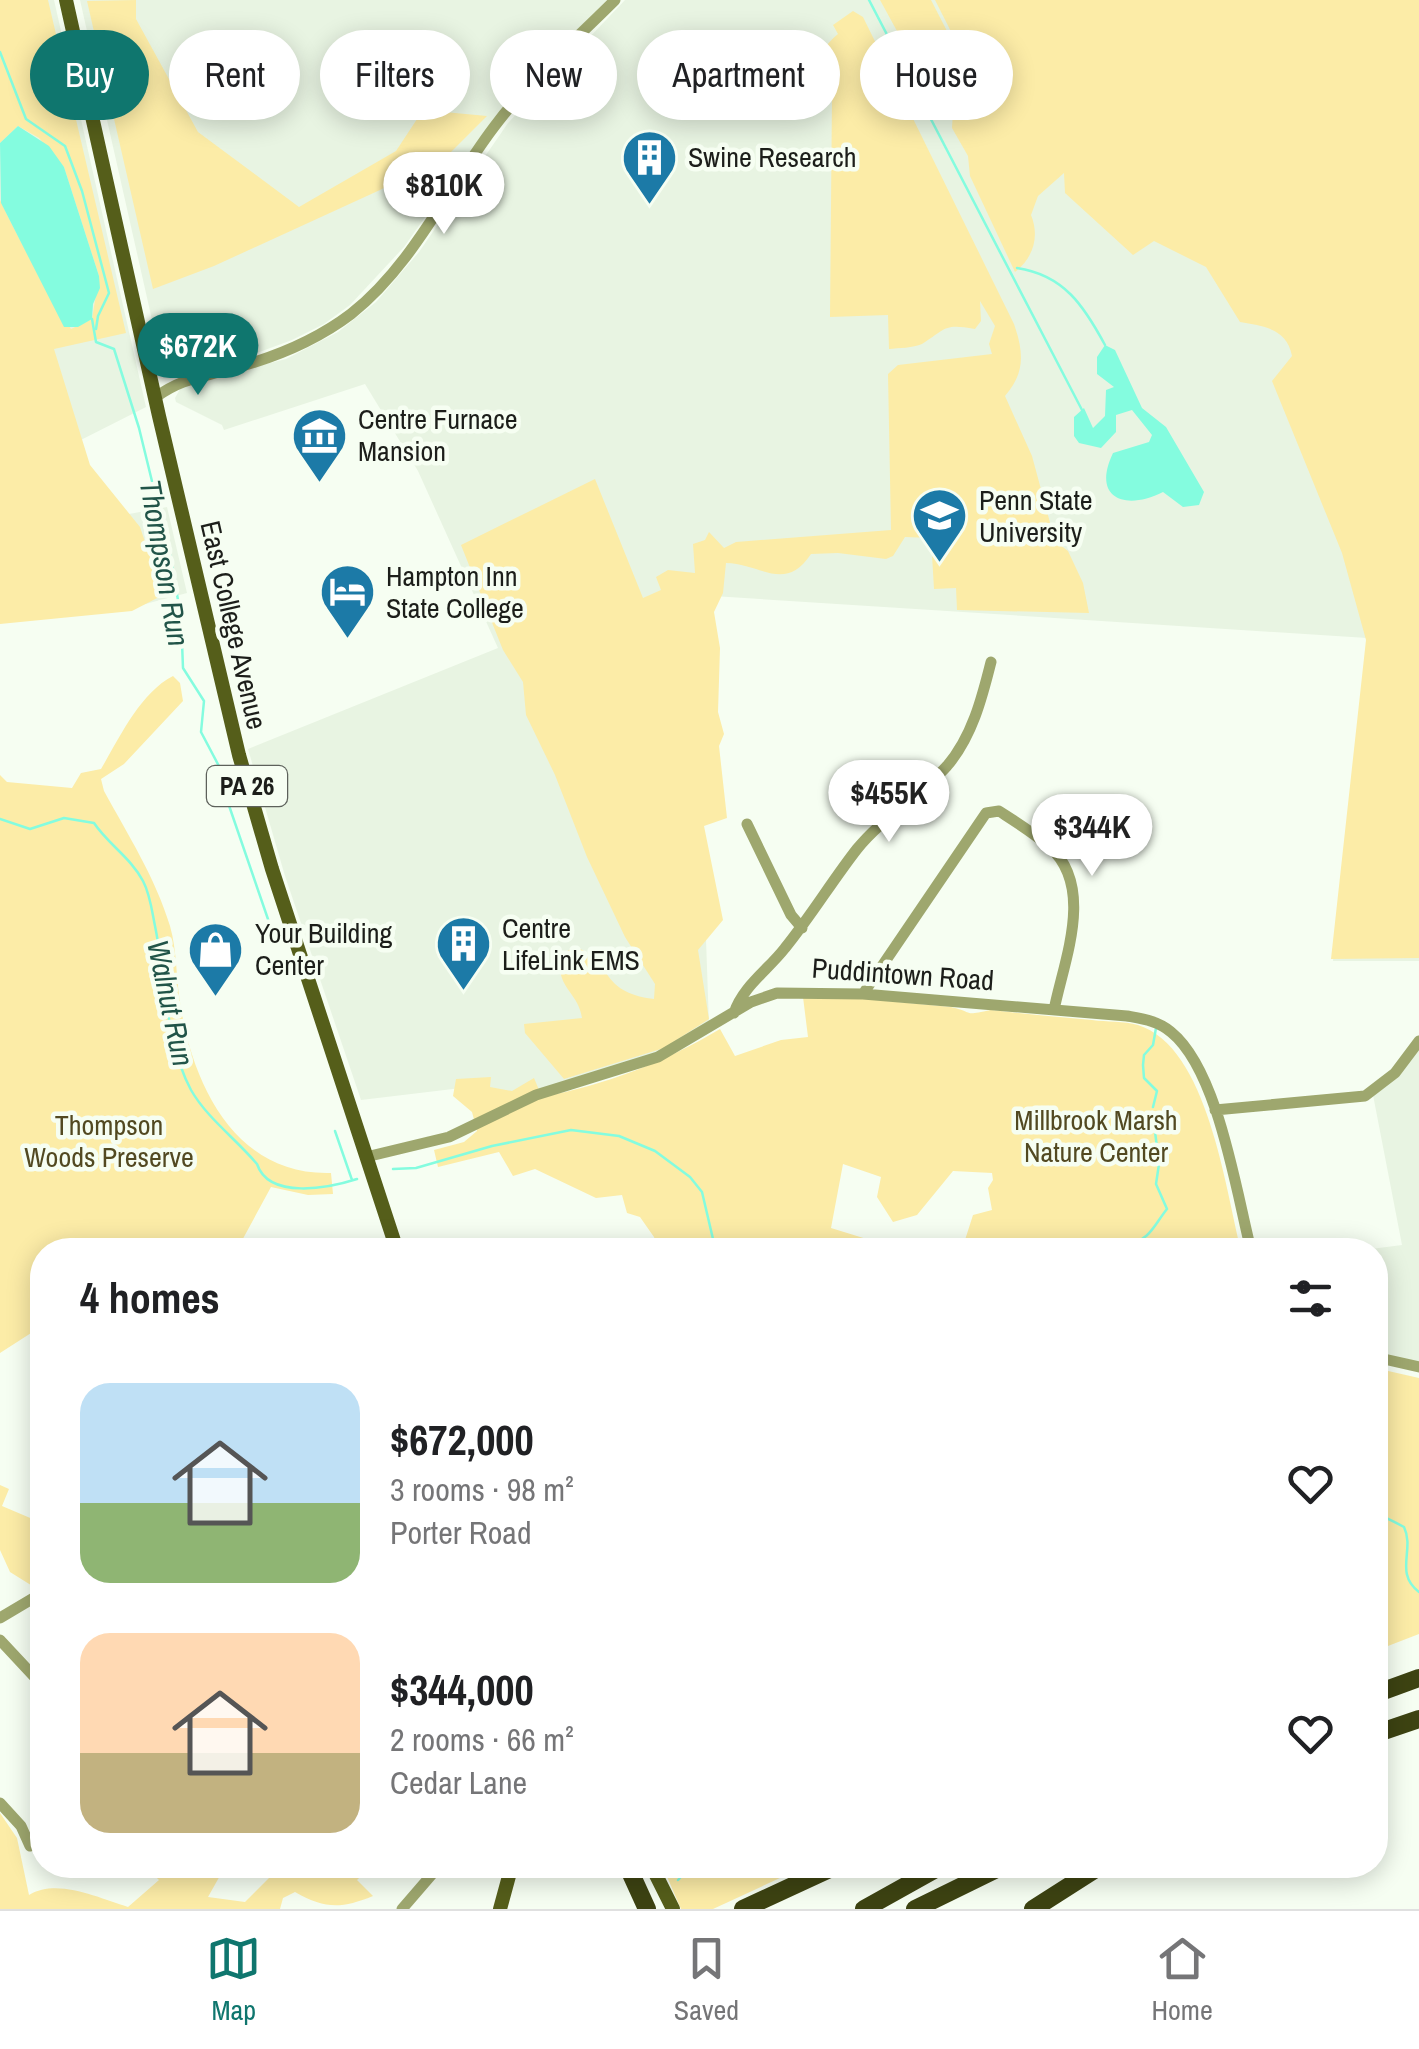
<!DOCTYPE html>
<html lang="en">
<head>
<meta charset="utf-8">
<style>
  body { margin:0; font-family:"Archivo Narrow",sans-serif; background:#f6f6f6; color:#202124; height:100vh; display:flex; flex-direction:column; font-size:38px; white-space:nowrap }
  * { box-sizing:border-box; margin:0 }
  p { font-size:32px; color:#757577 }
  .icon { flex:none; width:55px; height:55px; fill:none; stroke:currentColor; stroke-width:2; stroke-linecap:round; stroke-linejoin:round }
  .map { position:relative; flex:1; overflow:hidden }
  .side { position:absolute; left:30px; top:1238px; width:1358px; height:640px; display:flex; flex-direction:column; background:#fff; border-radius:40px; box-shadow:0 5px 25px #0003 }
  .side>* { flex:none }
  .banner { position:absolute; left:30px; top:30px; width:1360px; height:90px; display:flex; gap:20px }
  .price { position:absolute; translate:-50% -85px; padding:0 22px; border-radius:35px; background:#fff; color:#222; font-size:32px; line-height:65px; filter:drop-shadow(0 2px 5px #0008) }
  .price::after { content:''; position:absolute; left:50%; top:60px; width:30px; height:22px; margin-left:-15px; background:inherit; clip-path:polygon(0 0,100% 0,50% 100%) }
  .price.active { background:#0f766e; color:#fff }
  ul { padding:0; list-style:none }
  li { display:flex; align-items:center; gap:30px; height:250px; padding:0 50px }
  li span { display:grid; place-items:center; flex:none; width:280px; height:200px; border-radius:30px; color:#555 }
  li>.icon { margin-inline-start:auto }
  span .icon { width:120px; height:120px; fill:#fffc; stroke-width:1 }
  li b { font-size:42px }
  h2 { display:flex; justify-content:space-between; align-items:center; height:120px; padding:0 50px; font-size:42px }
  .tag { padding:0 35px; border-radius:45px; background:#fff; box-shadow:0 5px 25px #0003; font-size:35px; line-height:90px }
  .tag.active { background:#0f766e; color:#fff }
  .dock { display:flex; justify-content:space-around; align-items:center; height:140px; border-top:2px solid #e0e0e0; background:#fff; font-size:28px; color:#757577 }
  .dock a { display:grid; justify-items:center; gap:5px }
  .dock .active { color:#0f766e }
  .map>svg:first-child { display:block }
  .built { fill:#e8f4e2 }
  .green { fill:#fceca7 }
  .water { fill:#84fcdf }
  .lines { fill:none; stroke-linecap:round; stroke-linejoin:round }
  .stream { stroke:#84fcdf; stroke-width:2.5 }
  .minor { stroke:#9ea76e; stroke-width:11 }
  .major { stroke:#555e1a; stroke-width:14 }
  .highway { stroke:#3d4312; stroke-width:18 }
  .labels { text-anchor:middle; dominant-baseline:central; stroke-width:9; stroke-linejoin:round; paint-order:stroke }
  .shield { fill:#f6fef2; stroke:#5d615b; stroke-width:2.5 }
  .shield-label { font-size:25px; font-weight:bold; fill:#1c1e1a }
  .poi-label { font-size:28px; fill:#1c1e1a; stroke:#f6fef2; text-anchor:start }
  .street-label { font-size:28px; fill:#1c1e1a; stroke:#f6fef2 }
  .park-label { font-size:28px; fill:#524921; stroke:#f6fef2 }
  .water-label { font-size:30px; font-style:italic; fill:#215448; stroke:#f6fef2 }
</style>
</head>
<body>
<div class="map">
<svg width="1419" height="1909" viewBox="0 0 1419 1909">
  <rect width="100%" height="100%" fill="#f6fef2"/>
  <!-- built -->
  <path class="built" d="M 0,0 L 54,0 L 146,407 L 69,446 L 129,514 L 167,507 L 187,593 L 134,607 L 0,529 Z
    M 80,0 L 607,0 L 509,98 L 404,247 L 350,305 L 324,324 L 292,340 L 254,354 L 179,371 L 167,369 L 159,351 Z
    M 625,0 L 1419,0 L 1419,961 L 1333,961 L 1367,638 L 713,596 L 702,824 L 709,1025 L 663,1051 L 529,1095 L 478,1086 L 361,1100 L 285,876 L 248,749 L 498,648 L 418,471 L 365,384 L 224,430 L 222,425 L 176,402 L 175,398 L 180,389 L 187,384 L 286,359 L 338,332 L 376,302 L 419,252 L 508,123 Z
    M 1419,1049 L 1419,1364 L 1375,1354 L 1375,1250 L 1363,1250 L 1402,1245 L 1373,1095 Z"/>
  <!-- green -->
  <path class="green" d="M 0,0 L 48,0 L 126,333 L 54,349 L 90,465 L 140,527 L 163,595 L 132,611 L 0,624 L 0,200 C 21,244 45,286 71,329 L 92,319 L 99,276 L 64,167 L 39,138 L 18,126 L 0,143 Z
    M 136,0 L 136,19 L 198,132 L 299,207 L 396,151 L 423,110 L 487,116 L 451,152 L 380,190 L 214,266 L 153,289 L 87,1 Z
    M 880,0 L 931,0 L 964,64 C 964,84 947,86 931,93 Z
    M 935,0 L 1419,0 L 1419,958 L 1331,959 L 1366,640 L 1342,553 L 1272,381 L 1292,356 C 1287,329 1264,326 1240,322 L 1206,267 L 1154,241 L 1133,255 L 1065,193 L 1064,173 L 1038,196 L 1031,215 C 1040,237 1033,258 1015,272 L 970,176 L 968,156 L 952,128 L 953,111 L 964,102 L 981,106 L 973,75 Z
    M 853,11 L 863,17 L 1014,324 C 1024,353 1025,373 1005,396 L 1032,456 L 1055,541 L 1068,551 L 1083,583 L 1089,613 L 957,610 L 956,588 L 934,589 L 931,538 L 905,537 L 893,556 L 886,559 L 838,553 L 811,554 C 785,593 762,564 726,563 L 723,593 L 714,612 L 720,648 L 718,712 L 724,734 L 719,746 L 727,818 L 704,826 L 723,920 L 698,950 L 709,1019 L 664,1048 L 564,1079 L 525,1033 L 524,1024 L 582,1018 C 578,990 552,987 563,953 L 575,947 C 614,960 597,992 654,999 L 655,984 L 625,937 L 587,857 L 555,775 L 526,715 L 523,682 L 503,650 L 461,545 L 595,479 L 643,598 L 661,590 L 656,577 L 668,570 L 695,573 L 693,544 L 705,540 L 709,532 L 724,548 L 736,542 L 891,530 L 888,374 L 898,365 L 992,354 L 989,344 L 995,326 L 980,301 L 981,321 L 975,329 C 943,323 946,329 922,344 C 913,348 899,348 889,349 L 888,315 L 830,317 L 832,95 C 817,69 812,56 838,34 L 833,25 Z
    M 173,676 L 180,683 L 183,701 L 124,764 L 101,779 L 104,791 C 128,835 155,877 170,926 C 177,950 176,978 180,1002 C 192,1084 235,1176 331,1173 L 333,1194 L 308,1195 L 271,1187 L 239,1246 L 184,1250 L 42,1250 L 42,1326 L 0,1353 L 0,775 L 7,782 L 72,788 L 81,773 L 101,769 C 120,737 140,693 173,676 Z
    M 803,997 L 855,998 L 951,1007 C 976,1013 962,1016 991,1010 C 1025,1014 1058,1017 1092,1020 C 1107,1022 1124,1021 1138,1025 C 1208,1047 1225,1188 1241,1250 L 941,1250 L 965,1240 L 973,1215 L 992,1210 L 988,1188 L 993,1180 L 992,1173 L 953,1171 L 917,1215 L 893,1222 L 877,1197 L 881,1177 L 843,1164 L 831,1228 L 899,1249 L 916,1241 L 929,1250 L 658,1250 L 654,1237 L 640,1217 L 627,1213 L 622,1195 L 596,1198 L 535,1169 L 513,1176 L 499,1152 L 438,1167 L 434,1150 L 464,1142 L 477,1131 L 472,1112 L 453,1096 L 456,1079 L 491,1077 L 490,1087 L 512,1091 L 534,1078 L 542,1097 C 605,1085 665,1062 720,1029 L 735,1056 L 781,1040 L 808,1037 Z
    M 1375,1368 L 1419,1378 L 1419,1634 L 1375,1651 Z
    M 0,1485 L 9,1489 L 2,1506 L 42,1523 L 42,1592 L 10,1572 L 0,1550 Z
    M 0,1813 L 17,1838 L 29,1895 C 58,1878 98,1898 128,1907 L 159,1880 L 144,1865 L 226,1865 L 208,1897 L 245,1902 L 282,1865 L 372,1865 L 357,1880 L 373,1896 C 341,1909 325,1909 295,1892 L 283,1898 L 280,1909 L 0,1909 Z
    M 662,1865 L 808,1865 L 713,1909 L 681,1909 Z"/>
  <!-- water -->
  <path class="water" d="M 18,126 L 49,146 L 64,167 L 99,276 L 100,288 L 93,304 L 92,319 L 78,327 L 64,327 L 1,203 L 0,143 Z
    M 1105,345 L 1115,350 L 1142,408 L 1166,427 L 1204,492 L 1199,505 L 1183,507 L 1163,492 C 1126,511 1091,499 1113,453 L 1149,442 L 1152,435 L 1132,410 L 1116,415 L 1116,432 L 1101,448 L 1079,443 L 1074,436 L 1074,417 L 1084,408 L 1093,428 L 1105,416 L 1106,390 L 1114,387 L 1097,374 L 1097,357 Z"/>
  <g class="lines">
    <!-- stream -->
    <path class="stream" d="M 869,0 L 1082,410
      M 0,52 L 26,119 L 65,146 L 82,191 L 109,293 L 98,316 L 96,329
      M 1017,268 C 1064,275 1084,306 1105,345
      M 92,319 L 96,342 L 114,349 L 139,428 L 170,555 L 181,617 L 183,668 L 204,701 L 201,732 L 221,770 L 224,791 L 270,925
      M 0,819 L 30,829 L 64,818 L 94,823 C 108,844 131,858 143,881 C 150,894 152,911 155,926 C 166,979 165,1041 191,1090 C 207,1118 236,1139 257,1164 C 269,1200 329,1188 357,1179
      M 1153,1107 L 1157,1091 L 1144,1078 L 1143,1065 L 1144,1055 L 1153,1045 L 1156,1028
      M 335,1131 L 352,1180
      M 393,1169 L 416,1168 L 492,1146 L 571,1130 L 619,1136 L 655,1151 L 690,1177 L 702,1192 L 713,1239 L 711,1245 L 703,1250
      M 1123,1250 L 1127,1244 C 1150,1241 1154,1225 1167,1209 L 1156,1184 L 1159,1164 L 1153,1115
      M 1375,1491 C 1388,1525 1371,1509 1404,1527 C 1415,1550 1394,1573 1419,1592
      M 678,1880 L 692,1865"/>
    <!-- minor -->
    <path class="minor" d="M 156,397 C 181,379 198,378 227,370 C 271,359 314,342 351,314 C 413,265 447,189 494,127 C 529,80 574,41 615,0
      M 747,824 L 791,915 L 802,928
      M 863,994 L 986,813 L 999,811 C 1016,822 1034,833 1050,847 C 1095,888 1064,960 1054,1010
      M 734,1013 C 743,986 768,970 785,948 C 811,916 832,881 857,849 C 883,817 919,797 947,766 C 972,737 982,698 991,662
      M 1215,1110 L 1365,1096 L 1395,1073 L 1419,1041
      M 366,1157 L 449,1137 L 536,1095 L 658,1057 L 751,1002 L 777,993 L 863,994 L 1127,1016 C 1143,1019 1158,1021 1171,1032 C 1218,1070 1236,1191 1251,1250
      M 1375,1357 L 1419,1367
      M 0,1618 L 42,1593
      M 0,1640 L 42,1685
      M 0,1803 L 21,1826 L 30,1846
      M 402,1909 L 440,1865"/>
    <!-- major -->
    <path class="major" d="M 66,0 L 159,416 L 239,755 L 272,869 L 397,1250
      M 651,1865 L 673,1909
      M 500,1909 L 512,1865"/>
    <!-- highway -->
    <path class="highway" d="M 1375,1694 L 1419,1678
      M 1375,1734 L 1419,1719
      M 627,1865 L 647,1909
      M 743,1909 L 838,1865
      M 864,1909 L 943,1865
      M 915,1909 L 1005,1865
      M 1033,1909 L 1102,1865"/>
  </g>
  <!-- icons -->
  <defs>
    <symbol id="building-pin" viewBox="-11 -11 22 30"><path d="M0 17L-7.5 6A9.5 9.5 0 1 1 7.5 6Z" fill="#1c7aa7" stroke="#f6fef2"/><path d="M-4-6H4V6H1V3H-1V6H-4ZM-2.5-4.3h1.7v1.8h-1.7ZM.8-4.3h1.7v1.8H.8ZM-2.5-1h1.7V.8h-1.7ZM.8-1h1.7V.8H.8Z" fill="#fff"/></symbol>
    <symbol id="museum-pin" viewBox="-11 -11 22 30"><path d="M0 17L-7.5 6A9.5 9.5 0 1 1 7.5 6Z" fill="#1c7aa7" stroke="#f6fef2"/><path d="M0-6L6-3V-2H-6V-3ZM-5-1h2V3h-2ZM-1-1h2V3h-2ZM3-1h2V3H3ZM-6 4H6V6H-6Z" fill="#fff"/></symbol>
    <symbol id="university-pin" viewBox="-11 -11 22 30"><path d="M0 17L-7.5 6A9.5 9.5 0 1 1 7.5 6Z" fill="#1c7aa7" stroke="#f6fef2"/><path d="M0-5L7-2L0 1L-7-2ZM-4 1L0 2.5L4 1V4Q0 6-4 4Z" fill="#fff"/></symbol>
    <symbol id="hotel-pin" viewBox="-11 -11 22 30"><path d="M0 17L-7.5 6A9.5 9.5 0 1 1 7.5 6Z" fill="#1c7aa7" stroke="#f6fef2"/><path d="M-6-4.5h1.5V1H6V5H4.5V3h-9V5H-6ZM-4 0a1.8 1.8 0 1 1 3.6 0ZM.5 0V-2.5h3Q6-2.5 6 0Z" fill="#fff"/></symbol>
    <symbol id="shop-pin" viewBox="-11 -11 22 30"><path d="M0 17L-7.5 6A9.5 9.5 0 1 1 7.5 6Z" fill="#1c7aa7" stroke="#f6fef2"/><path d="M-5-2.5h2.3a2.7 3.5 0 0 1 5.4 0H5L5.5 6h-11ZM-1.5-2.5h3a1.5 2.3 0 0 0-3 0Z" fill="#fff"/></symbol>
  </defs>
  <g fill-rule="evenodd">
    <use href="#building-pin" x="618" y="126" width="63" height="86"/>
    <use href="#museum-pin" x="288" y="404" width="63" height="86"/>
    <use href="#university-pin" x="908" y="484" width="63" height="86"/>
    <use href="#hotel-pin" x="316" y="560" width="63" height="86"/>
    <use href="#building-pin" x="432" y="912" width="63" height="86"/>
    <use href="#shop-pin" x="184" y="918" width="63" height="86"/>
  </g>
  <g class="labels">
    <!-- shield labels -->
    <rect class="shield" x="207" y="766" width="80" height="40" rx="8"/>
    <g class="shield-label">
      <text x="247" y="786">PA 26</text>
    </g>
    <!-- poi labels -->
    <g class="poi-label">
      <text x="688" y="157">Swine Research</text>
      <text x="358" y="419">Centre Furnace<tspan x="358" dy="32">Mansion</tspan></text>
      <text x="979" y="500">Penn State<tspan x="979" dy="32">University</tspan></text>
      <text x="386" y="576">Hampton Inn<tspan x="386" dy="32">State College</tspan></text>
      <text x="502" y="928">Centre<tspan x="502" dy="32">LifeLink EMS</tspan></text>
      <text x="255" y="933">Your Building<tspan x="255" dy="32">Center</tspan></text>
    </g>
    <!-- street labels -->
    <g class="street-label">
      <text transform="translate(234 625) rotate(77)">East College Avenue</text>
      <text transform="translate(903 974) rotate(4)">Puddintown Road</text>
    </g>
    <!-- park labels -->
    <g class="park-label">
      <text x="1096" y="1120">Millbrook Marsh<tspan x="1096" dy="32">Nature Center</tspan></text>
      <text x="109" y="1125">Thompson<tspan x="109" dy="32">Woods Preserve</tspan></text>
    </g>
    <!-- water labels -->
    <g class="water-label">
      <text transform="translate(165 563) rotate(80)">Thompson Run</text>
      <text transform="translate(171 1003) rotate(78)">Walnut Run</text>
    </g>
  </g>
</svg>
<b class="price" style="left:444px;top:237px">$810K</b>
<b class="price active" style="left:198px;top:398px">$672K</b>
<b class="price" style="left:889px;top:845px">$455K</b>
<b class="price" style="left:1092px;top:879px">$344K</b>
<div class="banner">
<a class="tag active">Buy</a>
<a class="tag">Rent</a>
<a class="tag">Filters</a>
<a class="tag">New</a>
<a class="tag">Apartment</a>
<a class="tag">House</a>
</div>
<section class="side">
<h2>4 homes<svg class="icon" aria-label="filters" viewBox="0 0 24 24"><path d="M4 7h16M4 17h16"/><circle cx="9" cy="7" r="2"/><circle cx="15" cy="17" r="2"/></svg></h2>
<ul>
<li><span style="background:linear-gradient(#bfe0f5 60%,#8fb573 0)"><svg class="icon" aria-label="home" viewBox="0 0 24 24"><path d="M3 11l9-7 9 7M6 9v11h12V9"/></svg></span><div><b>$672,000</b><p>3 rooms · 98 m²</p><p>Porter Road</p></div><svg class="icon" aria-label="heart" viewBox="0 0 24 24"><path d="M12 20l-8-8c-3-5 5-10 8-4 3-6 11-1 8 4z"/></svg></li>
<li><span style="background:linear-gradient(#ffd9b3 60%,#c2b280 0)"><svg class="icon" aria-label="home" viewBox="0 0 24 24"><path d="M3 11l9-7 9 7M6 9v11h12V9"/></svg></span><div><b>$344,000</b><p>2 rooms · 66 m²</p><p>Cedar Lane</p></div><svg class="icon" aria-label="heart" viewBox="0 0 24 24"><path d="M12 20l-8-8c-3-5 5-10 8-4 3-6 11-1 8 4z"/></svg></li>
</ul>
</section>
</div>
<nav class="dock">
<a class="active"><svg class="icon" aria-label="map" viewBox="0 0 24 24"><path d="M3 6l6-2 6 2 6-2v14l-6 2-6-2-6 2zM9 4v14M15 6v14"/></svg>Map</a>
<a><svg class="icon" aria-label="saved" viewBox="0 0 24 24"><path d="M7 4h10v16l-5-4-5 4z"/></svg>Saved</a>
<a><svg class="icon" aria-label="home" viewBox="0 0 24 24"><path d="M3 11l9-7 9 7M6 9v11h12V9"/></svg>Home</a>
</nav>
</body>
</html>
